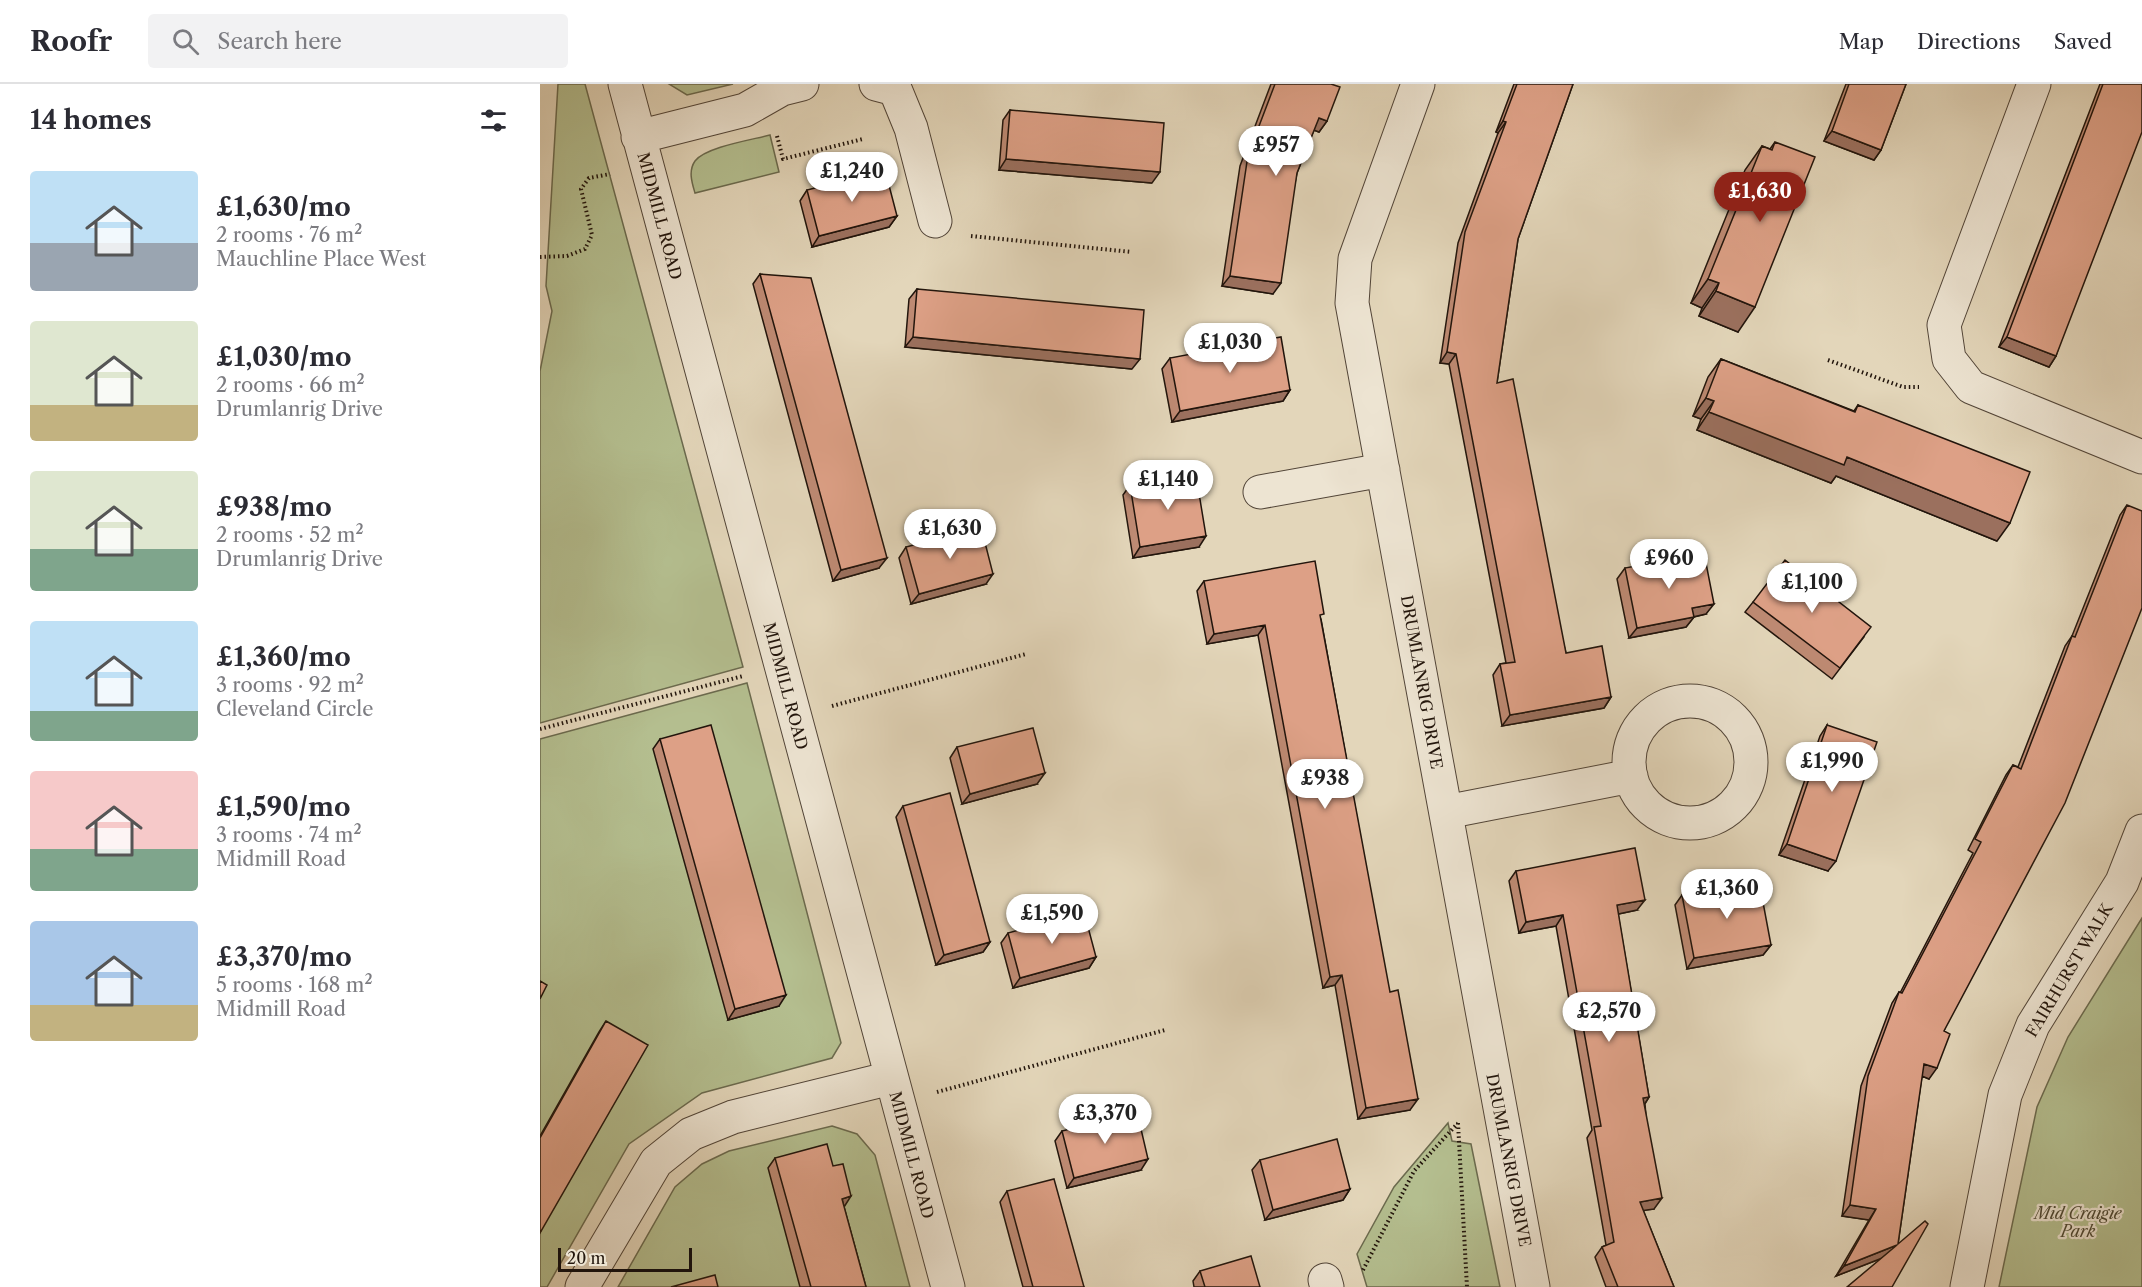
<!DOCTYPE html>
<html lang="en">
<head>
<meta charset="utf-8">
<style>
  body { margin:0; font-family:"Libre Caslon Text",serif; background:#f2f2f3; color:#2b2b33; height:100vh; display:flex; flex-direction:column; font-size:22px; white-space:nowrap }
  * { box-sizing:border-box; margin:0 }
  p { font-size:20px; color:#7c7c81 }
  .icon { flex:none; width:33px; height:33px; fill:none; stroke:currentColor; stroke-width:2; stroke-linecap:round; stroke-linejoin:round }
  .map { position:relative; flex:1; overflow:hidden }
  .side { display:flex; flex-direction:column; background:#fff; width:540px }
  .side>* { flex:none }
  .scale { position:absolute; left:18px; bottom:15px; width:134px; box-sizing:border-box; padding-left:6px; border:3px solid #22150c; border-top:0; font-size:16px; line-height:21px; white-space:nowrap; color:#22150c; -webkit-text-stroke:4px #ede4d2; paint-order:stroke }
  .price { position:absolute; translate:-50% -51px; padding:0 14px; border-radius:21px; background:#fff; color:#222; font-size:20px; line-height:39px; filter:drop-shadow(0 2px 3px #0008) }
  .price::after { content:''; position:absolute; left:50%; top:36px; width:18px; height:14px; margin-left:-9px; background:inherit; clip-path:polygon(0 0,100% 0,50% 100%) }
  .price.current { background:#8f2418; color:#fff }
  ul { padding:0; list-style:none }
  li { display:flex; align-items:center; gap:18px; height:150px; padding:0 30px }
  li span { display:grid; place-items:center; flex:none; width:168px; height:120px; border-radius:6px; color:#555 }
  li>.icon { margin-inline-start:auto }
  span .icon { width:72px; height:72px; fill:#fffc; stroke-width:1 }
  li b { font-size:26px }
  h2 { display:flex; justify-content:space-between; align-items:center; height:72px; padding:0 30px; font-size:26px }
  header { display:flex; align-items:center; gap:36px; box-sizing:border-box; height:84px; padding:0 30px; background:#fff; border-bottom:2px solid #e1e1e2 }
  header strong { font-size:28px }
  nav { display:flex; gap:33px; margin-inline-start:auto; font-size:21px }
  .search { width:420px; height:54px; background:#f2f2f3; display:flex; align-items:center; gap:15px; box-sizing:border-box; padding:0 21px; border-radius:6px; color:#7c7c81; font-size:22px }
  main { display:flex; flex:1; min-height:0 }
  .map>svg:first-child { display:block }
  .green { fill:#b4be8f; stroke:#6b6a4e; stroke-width:1.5 }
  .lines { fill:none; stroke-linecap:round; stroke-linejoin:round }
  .minor-casing { stroke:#524538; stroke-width:35 }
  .path { stroke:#22150c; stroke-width:4; stroke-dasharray:1.5 3; stroke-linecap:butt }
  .minor { stroke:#ede4d2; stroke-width:33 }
  .wall { fill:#be8a73; stroke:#22150c; stroke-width:1.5 }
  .shaded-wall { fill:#9b705e; stroke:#22150c; stroke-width:1.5 }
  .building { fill:#dda086; stroke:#22150c; stroke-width:1.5 }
  .labels { text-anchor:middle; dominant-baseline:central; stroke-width:4.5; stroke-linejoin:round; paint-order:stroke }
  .street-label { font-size:16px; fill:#22150c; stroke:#ede4d2 }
  .park-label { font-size:16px; font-style:italic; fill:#4e4833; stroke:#ede4d2 }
</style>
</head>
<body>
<header>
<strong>Roofr</strong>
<div class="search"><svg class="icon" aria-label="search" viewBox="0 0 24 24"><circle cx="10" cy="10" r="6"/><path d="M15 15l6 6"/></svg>Search here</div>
<nav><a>Map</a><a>Directions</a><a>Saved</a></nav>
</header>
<main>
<section class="side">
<h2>14 homes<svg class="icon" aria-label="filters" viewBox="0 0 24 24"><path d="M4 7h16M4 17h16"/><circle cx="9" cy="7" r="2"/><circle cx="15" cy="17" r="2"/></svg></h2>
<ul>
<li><span style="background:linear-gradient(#bfe0f5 60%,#9aa5b1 0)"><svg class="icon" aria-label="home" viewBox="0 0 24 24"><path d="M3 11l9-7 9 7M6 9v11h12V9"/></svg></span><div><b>£1,630/mo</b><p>2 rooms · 76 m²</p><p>Mauchline Place West</p></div></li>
<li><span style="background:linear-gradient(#dfe7d0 70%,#c2b280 0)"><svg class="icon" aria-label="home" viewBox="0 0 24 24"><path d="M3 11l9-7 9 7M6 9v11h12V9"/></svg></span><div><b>£1,030/mo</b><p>2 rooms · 66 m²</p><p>Drumlanrig Drive</p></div></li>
<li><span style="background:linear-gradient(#dfe7d0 65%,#7fa58c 0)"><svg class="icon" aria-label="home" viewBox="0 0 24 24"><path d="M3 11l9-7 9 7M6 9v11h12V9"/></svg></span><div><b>£938/mo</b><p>2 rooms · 52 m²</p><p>Drumlanrig Drive</p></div></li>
<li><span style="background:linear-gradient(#bfe0f5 75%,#7fa58c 0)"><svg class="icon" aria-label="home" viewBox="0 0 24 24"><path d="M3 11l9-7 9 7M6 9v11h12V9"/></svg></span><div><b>£1,360/mo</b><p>3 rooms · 92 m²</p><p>Cleveland Circle</p></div></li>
<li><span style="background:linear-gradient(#f6c9c9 65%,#7fa58c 0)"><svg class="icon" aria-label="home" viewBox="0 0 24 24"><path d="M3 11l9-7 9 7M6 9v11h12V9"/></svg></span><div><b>£1,590/mo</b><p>3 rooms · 74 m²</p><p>Midmill Road</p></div></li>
<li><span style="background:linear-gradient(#a9c7e8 70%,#c2b280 0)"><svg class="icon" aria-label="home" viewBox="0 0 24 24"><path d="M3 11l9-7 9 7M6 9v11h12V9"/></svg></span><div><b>£3,370/mo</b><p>5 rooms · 168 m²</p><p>Midmill Road</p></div></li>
</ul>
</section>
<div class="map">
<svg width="1602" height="1203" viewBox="0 0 1602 1203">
  <rect width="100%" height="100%" fill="#e3d6ba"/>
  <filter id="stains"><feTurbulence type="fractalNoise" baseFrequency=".00333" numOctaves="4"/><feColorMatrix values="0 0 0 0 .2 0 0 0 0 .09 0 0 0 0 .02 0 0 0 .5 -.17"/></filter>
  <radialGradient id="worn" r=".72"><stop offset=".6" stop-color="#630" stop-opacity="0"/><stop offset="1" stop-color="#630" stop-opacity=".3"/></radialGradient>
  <!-- green -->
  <path class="green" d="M 18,0 L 45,0 L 203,583 L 0,639 L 0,287 L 12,227 L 6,202 Z
    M 129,0 L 193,0 L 147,11 Z
    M 230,51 L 239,88 L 155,109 C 152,99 148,87 155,77 C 166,63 211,56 230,51 Z
    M 207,599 L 301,959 L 292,974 L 162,1009 L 89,1060 L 7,1203 L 0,1203 L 0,655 Z
    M 1602,834 L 1602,1203 L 1459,1203 L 1497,1023 L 1528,953 Z
    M 908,1039 L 912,1057 L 931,1060 L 960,1203 L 827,1203 L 817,1170 L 854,1103 Z
    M 292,1042 L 317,1050 L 335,1071 L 370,1203 L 78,1203 L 135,1103 L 162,1080 L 189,1067 Z"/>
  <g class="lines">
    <defs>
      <path id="minor" d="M 85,0 L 408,1203
        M 336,0 L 355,5 L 371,44 L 395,137
        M 878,0 L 815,175 L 812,219 L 993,1203
        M 1494,0 L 1404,241 L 1409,275 L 1431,303 L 1602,373
        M 98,53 L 205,26 L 242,5 L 262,0
        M 720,408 L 843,386
        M1089 678a61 61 0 1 1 122 0a61 61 0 1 1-122 0Z
        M 906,728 L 1091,692
        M 785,1196 L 787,1203
        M 42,1203 L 116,1078 L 151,1050 L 193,1033 L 351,994
        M 1427,1203 L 1465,1011 L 1493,941 L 1582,798 L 1602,747"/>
    </defs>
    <!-- minor casing -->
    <use href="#minor" class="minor-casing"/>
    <!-- path -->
    <path class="path" d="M 237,52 L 243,75 L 323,55
      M 431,152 L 592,168
      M 0,173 L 27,172 L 45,165 L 52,151 L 41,105 L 49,94 L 70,90
      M 1288,276 L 1363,303 L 1379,303
      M 292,622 L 486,570
      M 0,645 L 203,592
      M 397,1008 L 625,946
      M 918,1039 L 927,1203
      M 823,1186 L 874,1087 L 918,1039"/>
    <!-- minor -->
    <use href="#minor" class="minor"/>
  </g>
  <!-- wall -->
  <path class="wall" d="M 731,0 L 791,0 L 787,37 L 779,48 L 774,46 L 757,89 L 733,210 L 682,202 L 700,82 Z
    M 974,0 L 1033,0 L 978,155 L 957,299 L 1026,569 L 1071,613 L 1064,624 L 962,642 L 953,591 L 960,580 L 966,579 L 909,280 L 900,279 L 918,159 L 958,49 L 956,48 Z
    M 1306,0 L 1366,0 L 1341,66 L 1334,76 L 1284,57 Z
    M 1560,0 L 1602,0 L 1516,272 L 1509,283 L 1459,263 Z
    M 470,26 L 612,99 L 459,86 L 463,36 Z
    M 1235,58 L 1198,248 L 1159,232 L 1162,224 L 1151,219 L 1205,86 L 1222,62 L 1230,65 Z
    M 267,106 L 357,132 L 349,143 L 272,163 L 260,117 Z
    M 220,190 L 339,484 L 293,497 L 213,200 Z
    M 377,205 L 592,285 L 365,263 L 369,215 Z
    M 630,274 L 750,306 L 743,317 L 632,338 L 622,285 Z
    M 1181,275 L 1314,327 L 1318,321 L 1457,457 L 1296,392 L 1291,399 L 1157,346 L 1161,335 L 1153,332 L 1168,293 Z
    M 590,401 L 659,463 L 593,474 L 583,411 Z
    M 1587,421 L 1404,947 L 1389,995 L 1382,992 L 1358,1160 L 1340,1175 L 1296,1192 L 1329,1136 L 1302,1132 L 1321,1002 L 1352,919 L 1359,908 L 1360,909 L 1433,769 L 1428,766 L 1466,691 L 1473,681 L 1478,683 L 1525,562 L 1532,552 L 1580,431 Z
    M 366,463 L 446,500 L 371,520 L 359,474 Z
    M 1085,484 L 1166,530 L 1154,533 L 1146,543 L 1089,554 L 1077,495 Z
    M 664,497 L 781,535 L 870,1026 L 818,1035 L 795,901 L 783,904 L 718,551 L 667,560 L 657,507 Z
    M 1213,518 L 1324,553 L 1292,595 L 1205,528 Z
    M 1287,641 L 1288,787 L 1239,771 L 1280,652 Z
    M 120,655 L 239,922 L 188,936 L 113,665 Z
    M 417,663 L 497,700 L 422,720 L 410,674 Z
    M 363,722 L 450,858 L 443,868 L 396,881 L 356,733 Z
    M 976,787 L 1097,826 L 1078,830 L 1109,1013 L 1105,1020 L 1114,1125 L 1103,1126 L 1134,1203 L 1066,1203 L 1055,1173 L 1062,1163 L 1066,1161 L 1047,1054 L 1052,1046 L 1016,842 L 979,849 L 969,797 Z
    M 1142,811 L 1231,861 L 1223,871 L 1147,885 L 1135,821 Z
    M 468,849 L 556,873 L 549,884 L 473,904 L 461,859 Z
    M 66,937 L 0,1149 L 0,1052 L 59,948 Z
    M 522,1047 L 601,1086 L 527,1104 L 515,1057 Z
    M 235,1074 L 304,1123 L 326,1203 L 260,1203 L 228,1084 Z
    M 720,1076 L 810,1105 L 803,1116 L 725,1136 L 712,1086 Z
    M 467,1107 L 544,1203 L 483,1203 L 460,1118 Z
    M 660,1187 L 720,1203 L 654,1203 L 653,1197 Z"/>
  <!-- shaded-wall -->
  <path class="shaded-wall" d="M 779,34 L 787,37 L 779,48 L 771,45 Z
    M 963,37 L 966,38 L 958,49 L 956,48 Z
    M 1292,47 L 1341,66 L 1334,76 L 1284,57 Z
    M 466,75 L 620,88 L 612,99 L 459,86 Z
    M 357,132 L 349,143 L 272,163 L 279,152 Z
    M 690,192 L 741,199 L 733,210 L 682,202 Z
    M 1168,195 L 1179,199 L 1162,224 L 1151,219 Z
    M 1176,207 L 1215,223 L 1198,248 L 1159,232 Z
    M 373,253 L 600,275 L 592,285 L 365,263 Z
    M 1467,253 L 1516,272 L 1509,283 L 1459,263 Z
    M 907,268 L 916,270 L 909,280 L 900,279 Z
    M 750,306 L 743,317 L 632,338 L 640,327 Z
    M 1166,314 L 1174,317 L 1161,335 L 1153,332 Z
    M 1169,328 L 1307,373 L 1470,439 L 1457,457 L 1296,392 L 1291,399 L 1157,346 Z
    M 666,452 L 659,463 L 593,474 L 600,463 Z
    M 347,474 L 339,484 L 293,497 L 301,486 Z
    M 453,490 L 446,500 L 371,520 L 379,510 Z
    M 1174,520 L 1166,530 L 1144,535 L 1152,524 Z
    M 1154,533 L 1146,543 L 1089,554 L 1097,544 Z
    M 725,541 L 718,551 L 667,560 L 674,550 Z
    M 1071,613 L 1064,624 L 962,642 L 970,631 Z
    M 505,689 L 497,700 L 422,720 L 430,710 Z
    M 1247,760 L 1296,777 L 1288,787 L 1239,771 Z
    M 1105,816 L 1097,826 L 1069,832 L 1077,821 Z
    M 1023,831 L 1016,842 L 979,849 L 986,838 Z
    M 450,858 L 443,868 L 396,881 L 404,871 Z
    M 1231,861 L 1223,871 L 1147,885 L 1154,874 Z
    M 556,873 L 549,884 L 473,904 L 480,894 Z
    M 802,891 L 795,901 L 783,904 L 790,893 Z
    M 246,911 L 239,922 L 188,936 L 195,925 Z
    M 1384,980 L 1397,984 L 1389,995 L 1377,990 Z
    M 1109,1013 L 1102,1024 L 1103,1014 Z
    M 878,1015 L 870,1026 L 818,1035 L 826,1024 Z
    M 608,1075 L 601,1086 L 527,1104 L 534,1094 Z
    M 810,1105 L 803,1116 L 725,1136 L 733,1126 Z
    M 311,1112 L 304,1123 L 302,1115 Z
    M 1122,1114 L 1114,1125 L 1093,1128 L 1100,1118 Z
    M 1310,1121 L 1336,1125 L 1329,1136 L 1302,1132 Z
    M 1357,1161 L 1350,1171 L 1296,1192 L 1304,1182 Z"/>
  <!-- building -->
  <path class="building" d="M 735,0 L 791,0 L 800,3 L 787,37 L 779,34 L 757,89 L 741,199 L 690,192 L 708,71 Z
    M 977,0 L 1033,0 L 978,155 L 957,299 L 973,295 L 1026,569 L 1062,562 L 1071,613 L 970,631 L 960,580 L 975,578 L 916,270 L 907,268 L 925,148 L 966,38 L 963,37 Z
    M 1309,0 L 1366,0 L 1341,66 L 1292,47 Z
    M 1563,0 L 1602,0 L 1602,48 L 1516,272 L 1467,253 Z
    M 470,26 L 624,39 L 620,88 L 466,75 Z
    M 1235,58 L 1275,73 L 1215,223 L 1176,207 L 1179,199 L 1168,195 L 1222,62 L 1232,66 Z
    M 345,86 L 357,132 L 279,152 L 267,106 Z
    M 220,190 L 271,194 L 347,474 L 301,486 Z
    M 377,205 L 604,226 L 600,275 L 373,253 Z
    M 741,253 L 750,306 L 640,327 L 630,274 Z
    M 1181,275 L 1315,328 L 1318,321 L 1490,388 L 1470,439 L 1307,373 L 1304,381 L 1169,328 L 1174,317 L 1166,314 Z
    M 656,391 L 666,452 L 600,463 L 590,401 Z
    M 1587,421 L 1602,427 L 1602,524 L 1525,719 L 1404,947 L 1410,950 L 1397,984 L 1384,980 L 1358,1160 L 1385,1137 L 1388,1140 L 1352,1203 L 1307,1203 L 1357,1161 L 1304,1182 L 1336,1125 L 1310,1121 L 1328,992 L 1359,908 L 1362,909 L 1441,758 L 1435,755 L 1473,681 L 1481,685 L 1532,552 L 1535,553 Z
    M 441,443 L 453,490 L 379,510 L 366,463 Z
    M 1164,469 L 1174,520 L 1152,524 L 1154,533 L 1097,544 L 1085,484 Z
    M 1245,476 L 1331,543 L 1300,584 L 1213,518 Z
    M 775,477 L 784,530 L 780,531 L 850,908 L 858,906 L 878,1015 L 826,1024 L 802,891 L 790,893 L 725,541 L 674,550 L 664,497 Z
    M 171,641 L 246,911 L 195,925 L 120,655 Z
    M 1287,641 L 1337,658 L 1296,777 L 1247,760 Z
    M 493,644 L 505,689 L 430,710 L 417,663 Z
    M 410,709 L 450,858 L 404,871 L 363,722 Z
    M 1095,764 L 1105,816 L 1077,821 L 1109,1013 L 1103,1014 L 1122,1114 L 1100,1118 L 1134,1203 L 1078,1203 L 1062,1163 L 1074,1158 L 1054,1043 L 1061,1042 L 1023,831 L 986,838 L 976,787 Z
    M 1219,797 L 1231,861 L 1154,874 L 1142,811 Z
    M 544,828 L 556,873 L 480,894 L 468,849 Z
    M 0,897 L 7,901 L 0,915 Z
    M 66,937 L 108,961 L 0,1149 L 0,1054 Z
    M 597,1028 L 608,1075 L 534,1094 L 522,1047 Z
    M 797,1055 L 810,1105 L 733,1126 L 720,1076 Z
    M 287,1060 L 293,1082 L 303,1080 L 311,1112 L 302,1115 L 326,1203 L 271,1203 L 235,1074 Z
    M 514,1095 L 544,1203 L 493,1203 L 467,1107 Z
    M 711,1172 L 720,1203 L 665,1203 L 660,1187 Z
    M 175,1191 L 178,1203 L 131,1203 Z"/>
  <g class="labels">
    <!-- street labels -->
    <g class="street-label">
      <text transform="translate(120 132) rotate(75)">MIDMILL ROAD</text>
      <text transform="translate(882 598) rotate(80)">DRUMLANRIG DRIVE</text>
      <text transform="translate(246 602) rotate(75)">MIDMILL ROAD</text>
      <text transform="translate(1529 886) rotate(-59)">FAIRHURST WALK</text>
      <text transform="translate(372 1071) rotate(75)">MIDMILL ROAD</text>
      <text transform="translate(969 1076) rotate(79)">DRUMLANRIG DRIVE</text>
    </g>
    <!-- park labels -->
    <g class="park-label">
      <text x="1538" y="1129">Mid Craigie<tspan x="1538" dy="18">Park</tspan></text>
    </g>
  </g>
  <rect width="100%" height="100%" filter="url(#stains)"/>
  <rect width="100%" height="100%" fill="url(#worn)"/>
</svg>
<div class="scale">20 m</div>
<b class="price" style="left:736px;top:93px">£957</b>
<b class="price" style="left:312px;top:119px">£1,240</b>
<b class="price current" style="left:1220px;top:139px">£1,630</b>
<b class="price" style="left:690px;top:290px">£1,030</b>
<b class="price" style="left:628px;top:427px">£1,140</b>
<b class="price" style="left:410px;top:476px">£1,630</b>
<b class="price" style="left:1129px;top:506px">£960</b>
<b class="price" style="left:1272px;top:530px">£1,100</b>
<b class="price" style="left:1292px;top:709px">£1,990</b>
<b class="price" style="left:785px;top:726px">£938</b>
<b class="price" style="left:1187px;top:836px">£1,360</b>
<b class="price" style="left:512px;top:861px">£1,590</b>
<b class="price" style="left:1069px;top:959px">£2,570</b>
<b class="price" style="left:565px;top:1061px">£3,370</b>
</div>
</main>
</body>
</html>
